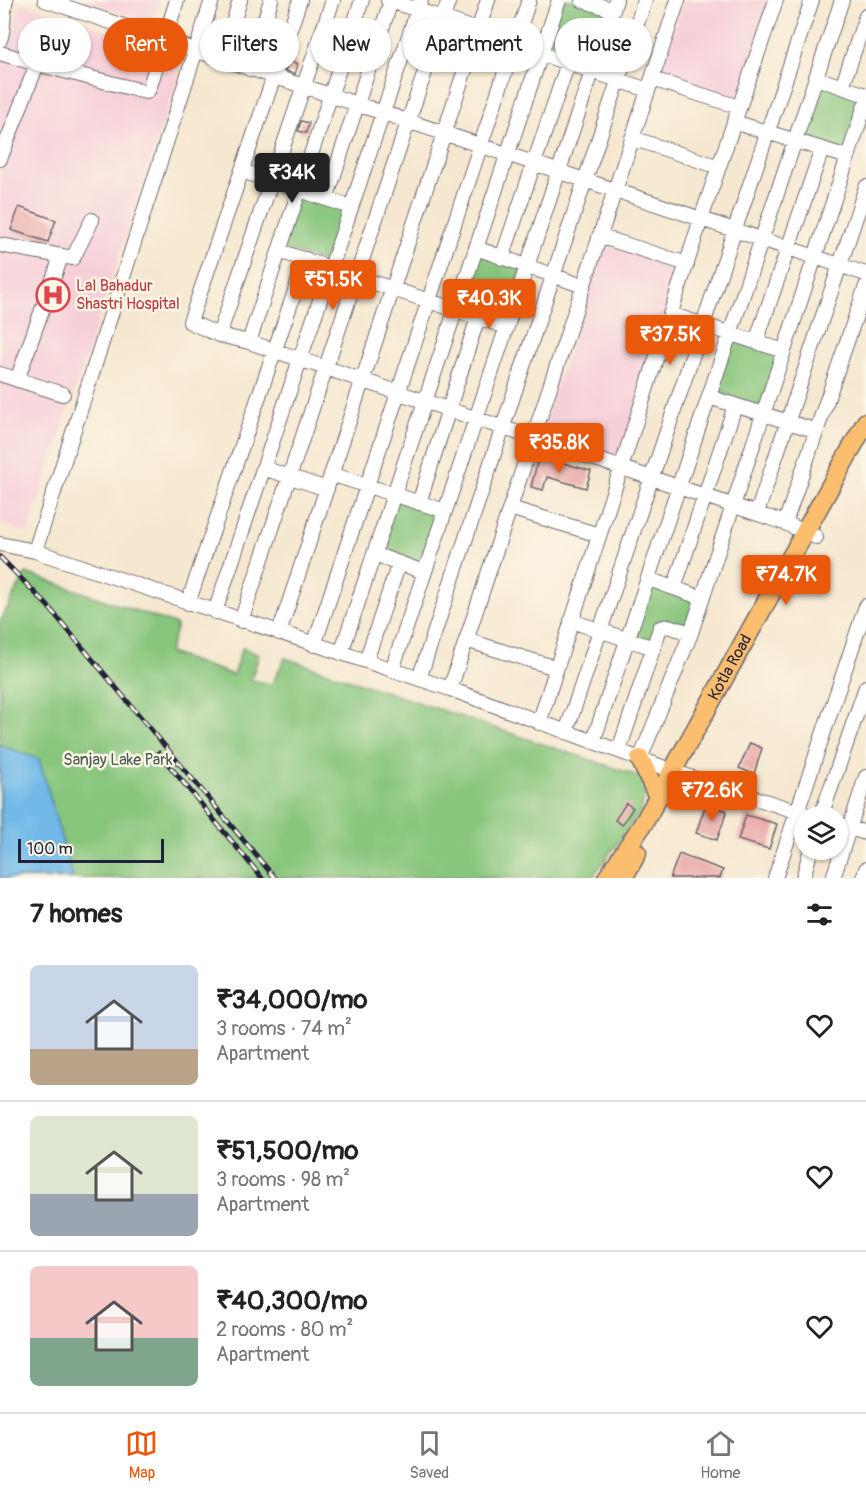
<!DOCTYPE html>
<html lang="en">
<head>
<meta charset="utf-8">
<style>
  body { margin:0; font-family:Pangolin,sans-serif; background:#f6f6f6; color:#222; height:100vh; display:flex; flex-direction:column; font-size:22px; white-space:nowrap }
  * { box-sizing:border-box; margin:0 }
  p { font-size:20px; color:#767676 }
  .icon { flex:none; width:33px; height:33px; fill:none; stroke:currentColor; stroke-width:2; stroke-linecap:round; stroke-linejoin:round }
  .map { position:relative; height:878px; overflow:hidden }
  .sheet { display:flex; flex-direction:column; background:#fff; flex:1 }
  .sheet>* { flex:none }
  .banner { position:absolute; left:18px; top:18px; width:831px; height:54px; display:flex; gap:12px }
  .controls { position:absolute; left:794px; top:806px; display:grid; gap:12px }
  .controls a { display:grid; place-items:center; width:54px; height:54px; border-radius:50%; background:#fff; box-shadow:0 2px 4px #0004; font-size:30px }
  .scale { position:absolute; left:18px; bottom:15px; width:146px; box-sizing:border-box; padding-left:6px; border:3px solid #22223b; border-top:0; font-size:16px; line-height:21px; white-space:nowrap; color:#22223b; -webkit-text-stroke:4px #fcf5e5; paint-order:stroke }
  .price { position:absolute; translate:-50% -51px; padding:0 14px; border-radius:6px; background:#ea580c; color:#fff; font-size:20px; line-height:39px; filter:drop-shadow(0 2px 3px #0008) }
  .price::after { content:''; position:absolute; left:50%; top:36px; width:18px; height:14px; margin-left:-9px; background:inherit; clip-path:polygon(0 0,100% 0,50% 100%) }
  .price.active { background:#222; color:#fff }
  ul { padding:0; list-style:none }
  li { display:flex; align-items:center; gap:18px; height:150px; padding:0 30px }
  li+li { border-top:2px solid #e0e0e0 }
  li span { display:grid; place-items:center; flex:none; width:168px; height:120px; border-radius:9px; color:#555 }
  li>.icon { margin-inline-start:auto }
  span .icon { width:72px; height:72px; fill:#fffc; stroke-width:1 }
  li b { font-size:26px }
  h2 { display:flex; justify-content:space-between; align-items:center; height:72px; padding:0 30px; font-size:26px }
  .pill { padding:0 21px; border-radius:27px; background:#fff; box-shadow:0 2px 4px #0004; font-size:21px; line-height:54px }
  .pill.active { background:#ea580c; color:#fff }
  .tab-bar { display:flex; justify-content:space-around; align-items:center; height:84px; border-top:2px solid #e0e0e0; background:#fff; font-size:16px; color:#767676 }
  .tab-bar a { display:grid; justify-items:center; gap:3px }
  .tab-bar .active { color:#ea580c }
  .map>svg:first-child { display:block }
  .built { fill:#f6cfd9 }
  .green { fill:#88c67d; stroke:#55745c; stroke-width:1.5 }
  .water { fill:#6fb9e8; stroke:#486e92; stroke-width:1.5 }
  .building { fill:#eaa9a7 }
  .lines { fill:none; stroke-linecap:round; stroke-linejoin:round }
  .minor-casing { stroke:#6c676f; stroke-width:16 }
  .major-casing { stroke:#6c676f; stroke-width:21 }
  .minor { stroke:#fff; stroke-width:14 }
  .major { stroke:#fabe6e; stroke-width:18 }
  .rail-casing { stroke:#22223b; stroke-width:5 }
  .rail { stroke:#fcf5e5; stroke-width:3; stroke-dasharray:9; stroke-linecap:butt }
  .labels { text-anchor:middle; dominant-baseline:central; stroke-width:5; stroke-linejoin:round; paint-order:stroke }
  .health-label { font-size:16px; fill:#be3a42; stroke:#fcf5e5; text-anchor:start }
  .street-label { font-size:16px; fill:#22223b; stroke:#fcf5e5 }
  .park-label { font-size:16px; fill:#465b52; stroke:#fcf5e5 }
</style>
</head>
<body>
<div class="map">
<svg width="866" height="878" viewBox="0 0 866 878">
  <rect width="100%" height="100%" fill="#fcf5e5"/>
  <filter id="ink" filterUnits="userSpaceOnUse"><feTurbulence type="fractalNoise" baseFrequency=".0167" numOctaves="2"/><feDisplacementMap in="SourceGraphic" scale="12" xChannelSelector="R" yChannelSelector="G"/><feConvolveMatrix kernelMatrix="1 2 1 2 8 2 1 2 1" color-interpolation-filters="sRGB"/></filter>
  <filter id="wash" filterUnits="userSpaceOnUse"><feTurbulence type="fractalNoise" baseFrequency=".008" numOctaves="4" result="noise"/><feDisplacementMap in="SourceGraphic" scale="24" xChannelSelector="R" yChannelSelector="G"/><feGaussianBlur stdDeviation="1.35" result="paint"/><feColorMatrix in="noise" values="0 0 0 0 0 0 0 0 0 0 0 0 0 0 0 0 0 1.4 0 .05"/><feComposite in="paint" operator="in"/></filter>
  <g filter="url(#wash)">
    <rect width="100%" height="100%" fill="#f6e8d0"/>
    <!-- built -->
    <path class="built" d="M 82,0 L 160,0 L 152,23 Z
      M 684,0 L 771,0 L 737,102 L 658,76 Z
      M 21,3 L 185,56 L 28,533 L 0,524 L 0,67 Z
      M 603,243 L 681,268 L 619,459 L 541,435 Z"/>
    <!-- green -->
    <path class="green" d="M 561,0 L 571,0 L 610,12 L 592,67 L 544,51 Z
      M 816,82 L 865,98 L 846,153 L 798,137 Z
      M 300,194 L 348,209 L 330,264 L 282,248 Z
      M 477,252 L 522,268 L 504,322 L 459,307 Z
      M 732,337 L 781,353 L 762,408 L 714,391 Z
      M 394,498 L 443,514 L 424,569 L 376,553 Z
      M 26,573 L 177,625 L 169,653 L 233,675 L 242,648 L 259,655 L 251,680 L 272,684 L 285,658 L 648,779 L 641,811 L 592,878 L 0,878 L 0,622 Z
      M 650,583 L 696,598 L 685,629 L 661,621 L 653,644 L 631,637 Z"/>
    <!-- water -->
    <path class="water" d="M 0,745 L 39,759 L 73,878 L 0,878 Z"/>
    <g id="blocks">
      <!-- building -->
      <path class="building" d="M 289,61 L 298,64 L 295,74 L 285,71 Z
        M 301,121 L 309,123 L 306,133 L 298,131 Z
        M 19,207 L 56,220 L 48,242 L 11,230 Z
        M 539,456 L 591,471 L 586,488 L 547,477 L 543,490 L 531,487 Z
        M 750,743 L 762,748 L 754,774 L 739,768 Z
        M 626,803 L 633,808 L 622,825 L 615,820 Z
        M 706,804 L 727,811 L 717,840 L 696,833 Z
        M 746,815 L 777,824 L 769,849 L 738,840 Z
        M 679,854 L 723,870 L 720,878 L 670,878 Z"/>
    </g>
  </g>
  <g filter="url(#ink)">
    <use href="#blocks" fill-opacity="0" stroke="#6c676f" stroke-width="1.5"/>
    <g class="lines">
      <defs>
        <path id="minor" d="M 45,0 L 866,274
          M 300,0 L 190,322 L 219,335 L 249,342 L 785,523 L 816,537
          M 388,0 L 478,30
          M 582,0 L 613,10
          M 0,40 C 5,27 2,14 6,0
          M 0,53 L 37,64 L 0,159
          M 541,54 L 648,90
          M 222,60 L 240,0
          M 37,64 L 146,92 L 149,89 L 177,0
          M 249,69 L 271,0
          M 816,78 L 866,95
          M 652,79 L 739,107
          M 842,87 L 866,16
          M 734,122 L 848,157
          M 632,138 L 719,167
          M 242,171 L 351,207
          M 326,199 L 391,1
          M 599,236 L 687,264
          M 0,245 L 73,258 L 92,220
          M 476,248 L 583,286
          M 279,251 L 507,327
          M 502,258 L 568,63
          M 670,314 L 784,351
          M 219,335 L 333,0
          M 249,342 L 362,0
          M 756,342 L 822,149
          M 0,374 L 63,394
          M 17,380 L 61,257
          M 709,397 L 817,431
          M 263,468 L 327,489
          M 331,474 L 445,511
          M 419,503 L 478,317
          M 510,508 L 599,535
          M 757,513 L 866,187
          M 785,523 L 866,286
          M 0,544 L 35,551 L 450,689 L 684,775 L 811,816
          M 35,551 L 212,0
          M 374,554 L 424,572
          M 648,579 L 702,598
          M 674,588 L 735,406
          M 188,603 L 306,259
          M 215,612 L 421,0
          M 241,621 L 449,0
          M 571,621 L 654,648
          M 279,633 L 488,0
          M 466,640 L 556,668
          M 314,645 L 529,0
          M 341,653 L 559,0
          M 366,661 L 399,563
          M 392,670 L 616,0
          M 419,679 L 645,0
          M 450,689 L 678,0
          M 539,723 L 701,219 L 776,0
          M 566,732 L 812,0
          M 593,742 L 842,0
          M 619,750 L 660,628 L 668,626 L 691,633
          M 640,759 L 691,633 L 866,102
          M 821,816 L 866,687
          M 837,824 L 866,833
          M 775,878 L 866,606
          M 803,878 L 811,849
          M 833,878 L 866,777
          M 863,878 L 866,869"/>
        <g id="major">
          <path d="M 640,759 L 658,797"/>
          <path id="s1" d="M 607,878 L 643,824 L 866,422"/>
          <path d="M 623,878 L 637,853"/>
        </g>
      </defs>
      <!-- minor casing -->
      <use href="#minor" class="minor-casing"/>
      <!-- major casing -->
      <use href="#major" class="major-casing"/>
      <!-- minor -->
      <use href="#minor" class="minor"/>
      <!-- major -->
      <use href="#major" class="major"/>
      <defs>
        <path id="rail" d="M 0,557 L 47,605 L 275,878
          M 159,753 L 262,878"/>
      </defs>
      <!-- rail casing -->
      <use href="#rail" class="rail-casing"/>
      <!-- rail -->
      <use href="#rail" class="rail"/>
    </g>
  </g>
  <!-- icons -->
  <defs>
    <symbol id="hospital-ring" viewBox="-11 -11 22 22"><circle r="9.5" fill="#fcf5e5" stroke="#e0444e" stroke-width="1.5"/><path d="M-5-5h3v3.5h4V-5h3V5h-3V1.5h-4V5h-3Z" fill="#e0444e"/></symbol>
  </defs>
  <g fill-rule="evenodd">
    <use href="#hospital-ring" x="34" y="276" width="38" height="38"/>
  </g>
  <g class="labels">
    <!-- health labels -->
    <g class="health-label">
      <text x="76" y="286">Lal Bahadur<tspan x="76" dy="18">Shastri Hospital</tspan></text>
    </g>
    <!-- street labels -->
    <g class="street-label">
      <text stroke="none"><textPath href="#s1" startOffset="244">Kotla Road</textPath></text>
    </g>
    <!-- park labels -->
    <g class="park-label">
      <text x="118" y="760">Sanjay Lake Park</text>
    </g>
  </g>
</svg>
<div class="controls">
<a><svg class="icon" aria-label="layers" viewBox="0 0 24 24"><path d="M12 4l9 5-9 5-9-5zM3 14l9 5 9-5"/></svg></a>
</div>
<div class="scale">100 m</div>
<b class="price active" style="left:292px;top:204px">₹34K</b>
<b class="price" style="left:333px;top:311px">₹51.5K</b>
<b class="price" style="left:489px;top:330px">₹40.3K</b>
<b class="price" style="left:670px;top:366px">₹37.5K</b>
<b class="price" style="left:559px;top:474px">₹35.8K</b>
<b class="price" style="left:786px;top:606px">₹74.7K</b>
<b class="price" style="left:712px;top:822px">₹72.6K</b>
<div class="banner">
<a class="pill">Buy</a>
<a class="pill active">Rent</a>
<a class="pill">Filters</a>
<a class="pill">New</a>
<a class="pill">Apartment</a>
<a class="pill">House</a>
</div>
</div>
<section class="sheet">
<h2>7 homes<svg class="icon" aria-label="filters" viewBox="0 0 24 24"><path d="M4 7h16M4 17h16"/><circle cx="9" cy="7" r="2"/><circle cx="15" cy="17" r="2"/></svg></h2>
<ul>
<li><span style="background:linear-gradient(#c9d6e8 70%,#b9a48a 0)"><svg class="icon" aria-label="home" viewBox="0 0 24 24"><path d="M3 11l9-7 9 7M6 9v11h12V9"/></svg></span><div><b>₹34,000/mo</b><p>3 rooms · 74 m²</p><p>Apartment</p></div><svg class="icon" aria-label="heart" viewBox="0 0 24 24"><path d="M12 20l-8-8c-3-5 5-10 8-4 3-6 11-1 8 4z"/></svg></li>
<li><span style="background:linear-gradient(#dfe7d0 65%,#9aa5b1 0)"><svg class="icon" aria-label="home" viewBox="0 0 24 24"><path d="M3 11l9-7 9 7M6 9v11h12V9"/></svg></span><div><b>₹51,500/mo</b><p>3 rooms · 98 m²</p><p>Apartment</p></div><svg class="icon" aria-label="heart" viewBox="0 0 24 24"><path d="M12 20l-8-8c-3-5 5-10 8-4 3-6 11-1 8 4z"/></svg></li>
<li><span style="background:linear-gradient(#f6c9c9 60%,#7fa58c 0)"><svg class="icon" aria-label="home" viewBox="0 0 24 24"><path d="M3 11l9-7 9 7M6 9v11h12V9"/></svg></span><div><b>₹40,300/mo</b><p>2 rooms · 80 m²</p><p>Apartment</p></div><svg class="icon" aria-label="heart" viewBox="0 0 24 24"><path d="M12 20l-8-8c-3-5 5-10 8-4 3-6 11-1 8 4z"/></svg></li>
</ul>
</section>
<nav class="tab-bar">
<a class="active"><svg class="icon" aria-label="map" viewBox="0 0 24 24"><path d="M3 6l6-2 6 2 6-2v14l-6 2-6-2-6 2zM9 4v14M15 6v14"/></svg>Map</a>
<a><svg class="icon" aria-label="saved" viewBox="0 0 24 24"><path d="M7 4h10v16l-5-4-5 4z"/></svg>Saved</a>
<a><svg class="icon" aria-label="home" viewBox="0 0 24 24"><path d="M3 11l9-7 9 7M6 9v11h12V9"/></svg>Home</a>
</nav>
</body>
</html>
